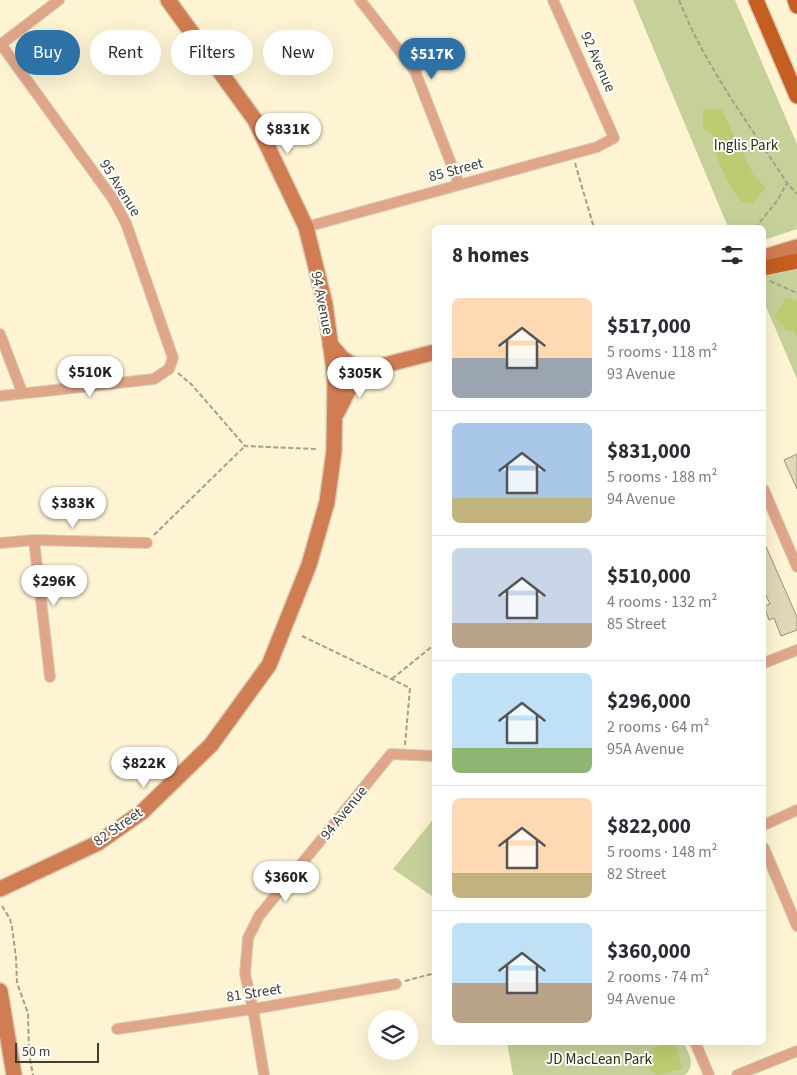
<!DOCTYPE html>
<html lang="en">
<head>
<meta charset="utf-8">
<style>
  body { margin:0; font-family:"Source Sans 3",sans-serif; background:#f7f7f7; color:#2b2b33; height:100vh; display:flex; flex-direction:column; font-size:19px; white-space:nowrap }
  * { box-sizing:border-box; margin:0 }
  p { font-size:16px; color:#7c7c81 }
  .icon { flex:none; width:28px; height:28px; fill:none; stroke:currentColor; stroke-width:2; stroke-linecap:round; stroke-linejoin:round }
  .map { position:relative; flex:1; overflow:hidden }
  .panel { position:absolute; left:432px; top:225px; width:334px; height:820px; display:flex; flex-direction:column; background:#fff; border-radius:8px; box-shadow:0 5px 20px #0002 }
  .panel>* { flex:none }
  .top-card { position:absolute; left:15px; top:30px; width:342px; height:45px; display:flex; gap:10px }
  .controls { position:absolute; left:368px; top:1010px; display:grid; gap:10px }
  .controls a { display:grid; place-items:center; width:50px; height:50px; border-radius:50%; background:#fff; box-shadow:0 5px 20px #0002; font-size:25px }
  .scale { position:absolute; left:15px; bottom:12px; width:84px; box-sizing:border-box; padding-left:5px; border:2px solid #413d30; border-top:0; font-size:14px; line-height:18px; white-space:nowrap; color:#413d30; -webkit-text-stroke:4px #fff; paint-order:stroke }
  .price { position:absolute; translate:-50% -42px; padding:0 11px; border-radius:18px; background:#fff; color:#222; font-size:16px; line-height:32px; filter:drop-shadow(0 1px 2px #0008) }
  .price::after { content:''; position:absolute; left:50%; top:30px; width:15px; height:11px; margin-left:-8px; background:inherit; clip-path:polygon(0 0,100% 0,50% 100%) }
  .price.on { background:#2d71a6; color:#fff }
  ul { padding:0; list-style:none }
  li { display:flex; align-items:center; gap:15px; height:125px; padding:0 20px }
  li+li { border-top:1px solid #e1e1e2 }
  li span { display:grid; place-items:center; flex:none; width:140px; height:100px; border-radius:8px; color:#555 }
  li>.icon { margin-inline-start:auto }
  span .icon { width:60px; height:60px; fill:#fffc; stroke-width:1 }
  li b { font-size:21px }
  h2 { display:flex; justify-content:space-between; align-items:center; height:60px; padding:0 20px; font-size:21px }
  .tag { padding:0 18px; border-radius:22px; background:#fff; box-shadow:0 5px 20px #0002; font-size:18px; line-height:45px }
  .tag.on { background:#2d71a6; color:#fff }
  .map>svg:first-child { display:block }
  .green { fill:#c6d19a }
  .forest { fill:#bdcc73 }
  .building { fill:#e1d7b7; stroke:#9d9376 }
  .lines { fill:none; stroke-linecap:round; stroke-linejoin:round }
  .street-casing { stroke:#d8cfb3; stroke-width:12 }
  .secondary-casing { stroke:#d8cfb3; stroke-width:18 }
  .primary-casing { stroke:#d8cfb3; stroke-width:18 }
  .path { stroke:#a79f88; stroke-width:2; stroke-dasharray:5 2.5; stroke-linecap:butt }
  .street { stroke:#dfa68a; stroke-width:10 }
  .secondary { stroke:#d17d53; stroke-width:15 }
  .primary { stroke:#c55e22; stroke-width:15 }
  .labels { text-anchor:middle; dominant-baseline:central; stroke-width:4; stroke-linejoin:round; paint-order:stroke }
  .street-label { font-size:15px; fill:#413d30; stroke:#fff }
  .park-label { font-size:15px; fill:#2d320c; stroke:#fff }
</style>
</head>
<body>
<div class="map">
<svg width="797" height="1075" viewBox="0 0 797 1075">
  <rect width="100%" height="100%" fill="#fef4d4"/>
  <!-- green -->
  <path class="green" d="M 633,0 L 735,0 L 797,144 L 797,229 L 764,240 L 764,228 L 728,227 Z
    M 797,267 L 797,379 L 764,302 L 764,276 Z
    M 435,817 L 435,898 L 393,869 Z
    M 507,1043 L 684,1043 C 689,1054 696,1065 685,1075 L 513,1075 Z"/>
  <!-- forest -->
  <path class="forest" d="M 703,109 L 722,110 L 754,176 L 766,187 L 753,204 L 741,202 C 728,183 713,158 713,135 L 703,128 Z
    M 786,297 L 797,301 L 797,337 L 793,331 L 786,330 L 775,316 Z
    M 666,1042 C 678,1043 679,1059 683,1069 L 656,1075 L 649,1068 L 642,1055 Z"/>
  <!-- building -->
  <path class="building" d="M 797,454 L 797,489 L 784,460 Z
    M 764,542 L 797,617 L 797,630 L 781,636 L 774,618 L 769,620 L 764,606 L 770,604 L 764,591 Z"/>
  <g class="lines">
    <defs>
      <path id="street" d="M 360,0 L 415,71 L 459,184
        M 0,43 L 113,199 L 126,223 L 173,358 L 169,369 L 154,379 L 0,396
        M 0,45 L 59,0
        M 306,227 L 597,147 L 614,138 L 553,0
        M 0,334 L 22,392
        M 764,490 L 797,567
        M 34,540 L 50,677
        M 0,543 L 34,540 L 147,543
        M 764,663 L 797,650
        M 764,825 L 797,810
        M 764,848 L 797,926
        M 117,1029 L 253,1009 L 396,984
        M 695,1042 L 709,1075
        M 264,1075 L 253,1009 L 245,974 L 248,938 L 259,916 L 391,754 L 435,756
        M 737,1075 L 797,1051"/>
      <path id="secondary" d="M 764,257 L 797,247
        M 330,344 L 342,358 L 361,371
        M 335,378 L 435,352
        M 337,413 L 349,389 L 369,371
        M 0,889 L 98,843 L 142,812 L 211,745 L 269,665 L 309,565 L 327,502 L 334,451 L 335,378 L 325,304 L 306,227 L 255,120 L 168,0
        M 0,991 L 14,1075"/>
      <path id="primary" d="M 756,0 L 797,96
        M 795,0 L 797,6
        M 764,268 L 797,261"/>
    </defs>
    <!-- street casing -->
    <use href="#street" class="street-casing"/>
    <!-- secondary casing -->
    <use href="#secondary" class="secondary-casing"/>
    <!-- primary casing -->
    <use href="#primary" class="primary-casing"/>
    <!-- path -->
    <path class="path" d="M 679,0 C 705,66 749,124 787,183 L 797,194
      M 575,163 L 594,228
      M 755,228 L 777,201 L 787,183
      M 770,281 L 797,293
      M 178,373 L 192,385 L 245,446 L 316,449
      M 154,535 L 245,446
      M 302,636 L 410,688 L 405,745
      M 392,679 L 435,644
      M 2,906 L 10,919 L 12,927 L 16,958 L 17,983 L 28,1013 L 29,1054 L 33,1075
      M 405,981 L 435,973"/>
    <!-- street -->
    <use href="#street" class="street"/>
    <!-- secondary -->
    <use href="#secondary" class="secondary"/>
    <!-- primary -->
    <use href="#primary" class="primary"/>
  </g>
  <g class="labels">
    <!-- street labels -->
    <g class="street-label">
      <text transform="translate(598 62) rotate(66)">92 Avenue</text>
      <text transform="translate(456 170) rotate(-15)">85 Street</text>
      <text transform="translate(120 188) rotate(58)">95 Avenue</text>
      <text transform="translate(322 303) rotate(79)">94 Avenue</text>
      <text transform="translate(344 813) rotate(-51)">94 Avenue</text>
      <text transform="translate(118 827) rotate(-35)">82 Street</text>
      <text transform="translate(254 993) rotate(-9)">81 Street</text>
    </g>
    <!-- park labels -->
    <g class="park-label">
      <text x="746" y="145">Inglis Park</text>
      <text x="599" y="1059">JD MacLean Park</text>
    </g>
  </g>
</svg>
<div class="controls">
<a><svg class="icon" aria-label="layers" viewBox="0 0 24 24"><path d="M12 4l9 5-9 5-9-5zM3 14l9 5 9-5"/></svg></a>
</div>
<div class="scale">50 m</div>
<b class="price on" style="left:432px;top:80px">$517K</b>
<b class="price" style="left:288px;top:155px">$831K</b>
<b class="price" style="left:90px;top:398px">$510K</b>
<b class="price" style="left:360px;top:399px">$305K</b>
<b class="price" style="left:73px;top:529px">$383K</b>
<b class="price" style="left:54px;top:607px">$296K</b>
<b class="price" style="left:144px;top:789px">$822K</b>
<b class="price" style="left:286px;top:903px">$360K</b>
<div class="top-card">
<a class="tag on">Buy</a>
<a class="tag">Rent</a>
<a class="tag">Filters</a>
<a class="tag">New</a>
</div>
<section class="panel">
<h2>8 homes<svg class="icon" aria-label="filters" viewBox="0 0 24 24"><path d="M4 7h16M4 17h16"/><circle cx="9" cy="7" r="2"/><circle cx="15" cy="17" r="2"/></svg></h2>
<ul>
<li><span style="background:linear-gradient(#ffd9b3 60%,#9aa5b1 0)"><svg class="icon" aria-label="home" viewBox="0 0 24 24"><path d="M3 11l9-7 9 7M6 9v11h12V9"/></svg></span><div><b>$517,000</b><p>5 rooms · 118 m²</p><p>93 Avenue</p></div></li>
<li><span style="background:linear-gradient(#a9c7e8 75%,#c2b280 0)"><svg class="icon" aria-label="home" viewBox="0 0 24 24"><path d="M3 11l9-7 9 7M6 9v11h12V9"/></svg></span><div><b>$831,000</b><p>5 rooms · 188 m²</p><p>94 Avenue</p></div></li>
<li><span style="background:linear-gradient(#c9d6e8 75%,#b9a48a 0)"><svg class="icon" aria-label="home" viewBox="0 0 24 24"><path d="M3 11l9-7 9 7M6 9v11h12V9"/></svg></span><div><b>$510,000</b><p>4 rooms · 132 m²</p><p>85 Street</p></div></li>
<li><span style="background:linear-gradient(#bfe0f5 75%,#8fb573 0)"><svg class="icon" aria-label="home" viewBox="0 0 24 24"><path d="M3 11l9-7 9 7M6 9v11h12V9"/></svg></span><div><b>$296,000</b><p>2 rooms · 64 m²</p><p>95A Avenue</p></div></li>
<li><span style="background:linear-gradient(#ffd9b3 75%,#c2b280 0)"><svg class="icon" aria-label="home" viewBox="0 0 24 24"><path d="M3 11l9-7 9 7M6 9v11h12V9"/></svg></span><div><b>$822,000</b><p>5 rooms · 148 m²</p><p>82 Street</p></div></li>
<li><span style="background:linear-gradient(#bfe0f5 60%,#b9a48a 0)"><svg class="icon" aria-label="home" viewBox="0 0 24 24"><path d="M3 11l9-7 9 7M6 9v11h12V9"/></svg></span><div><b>$360,000</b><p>2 rooms · 74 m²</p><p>94 Avenue</p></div></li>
</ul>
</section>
</div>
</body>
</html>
